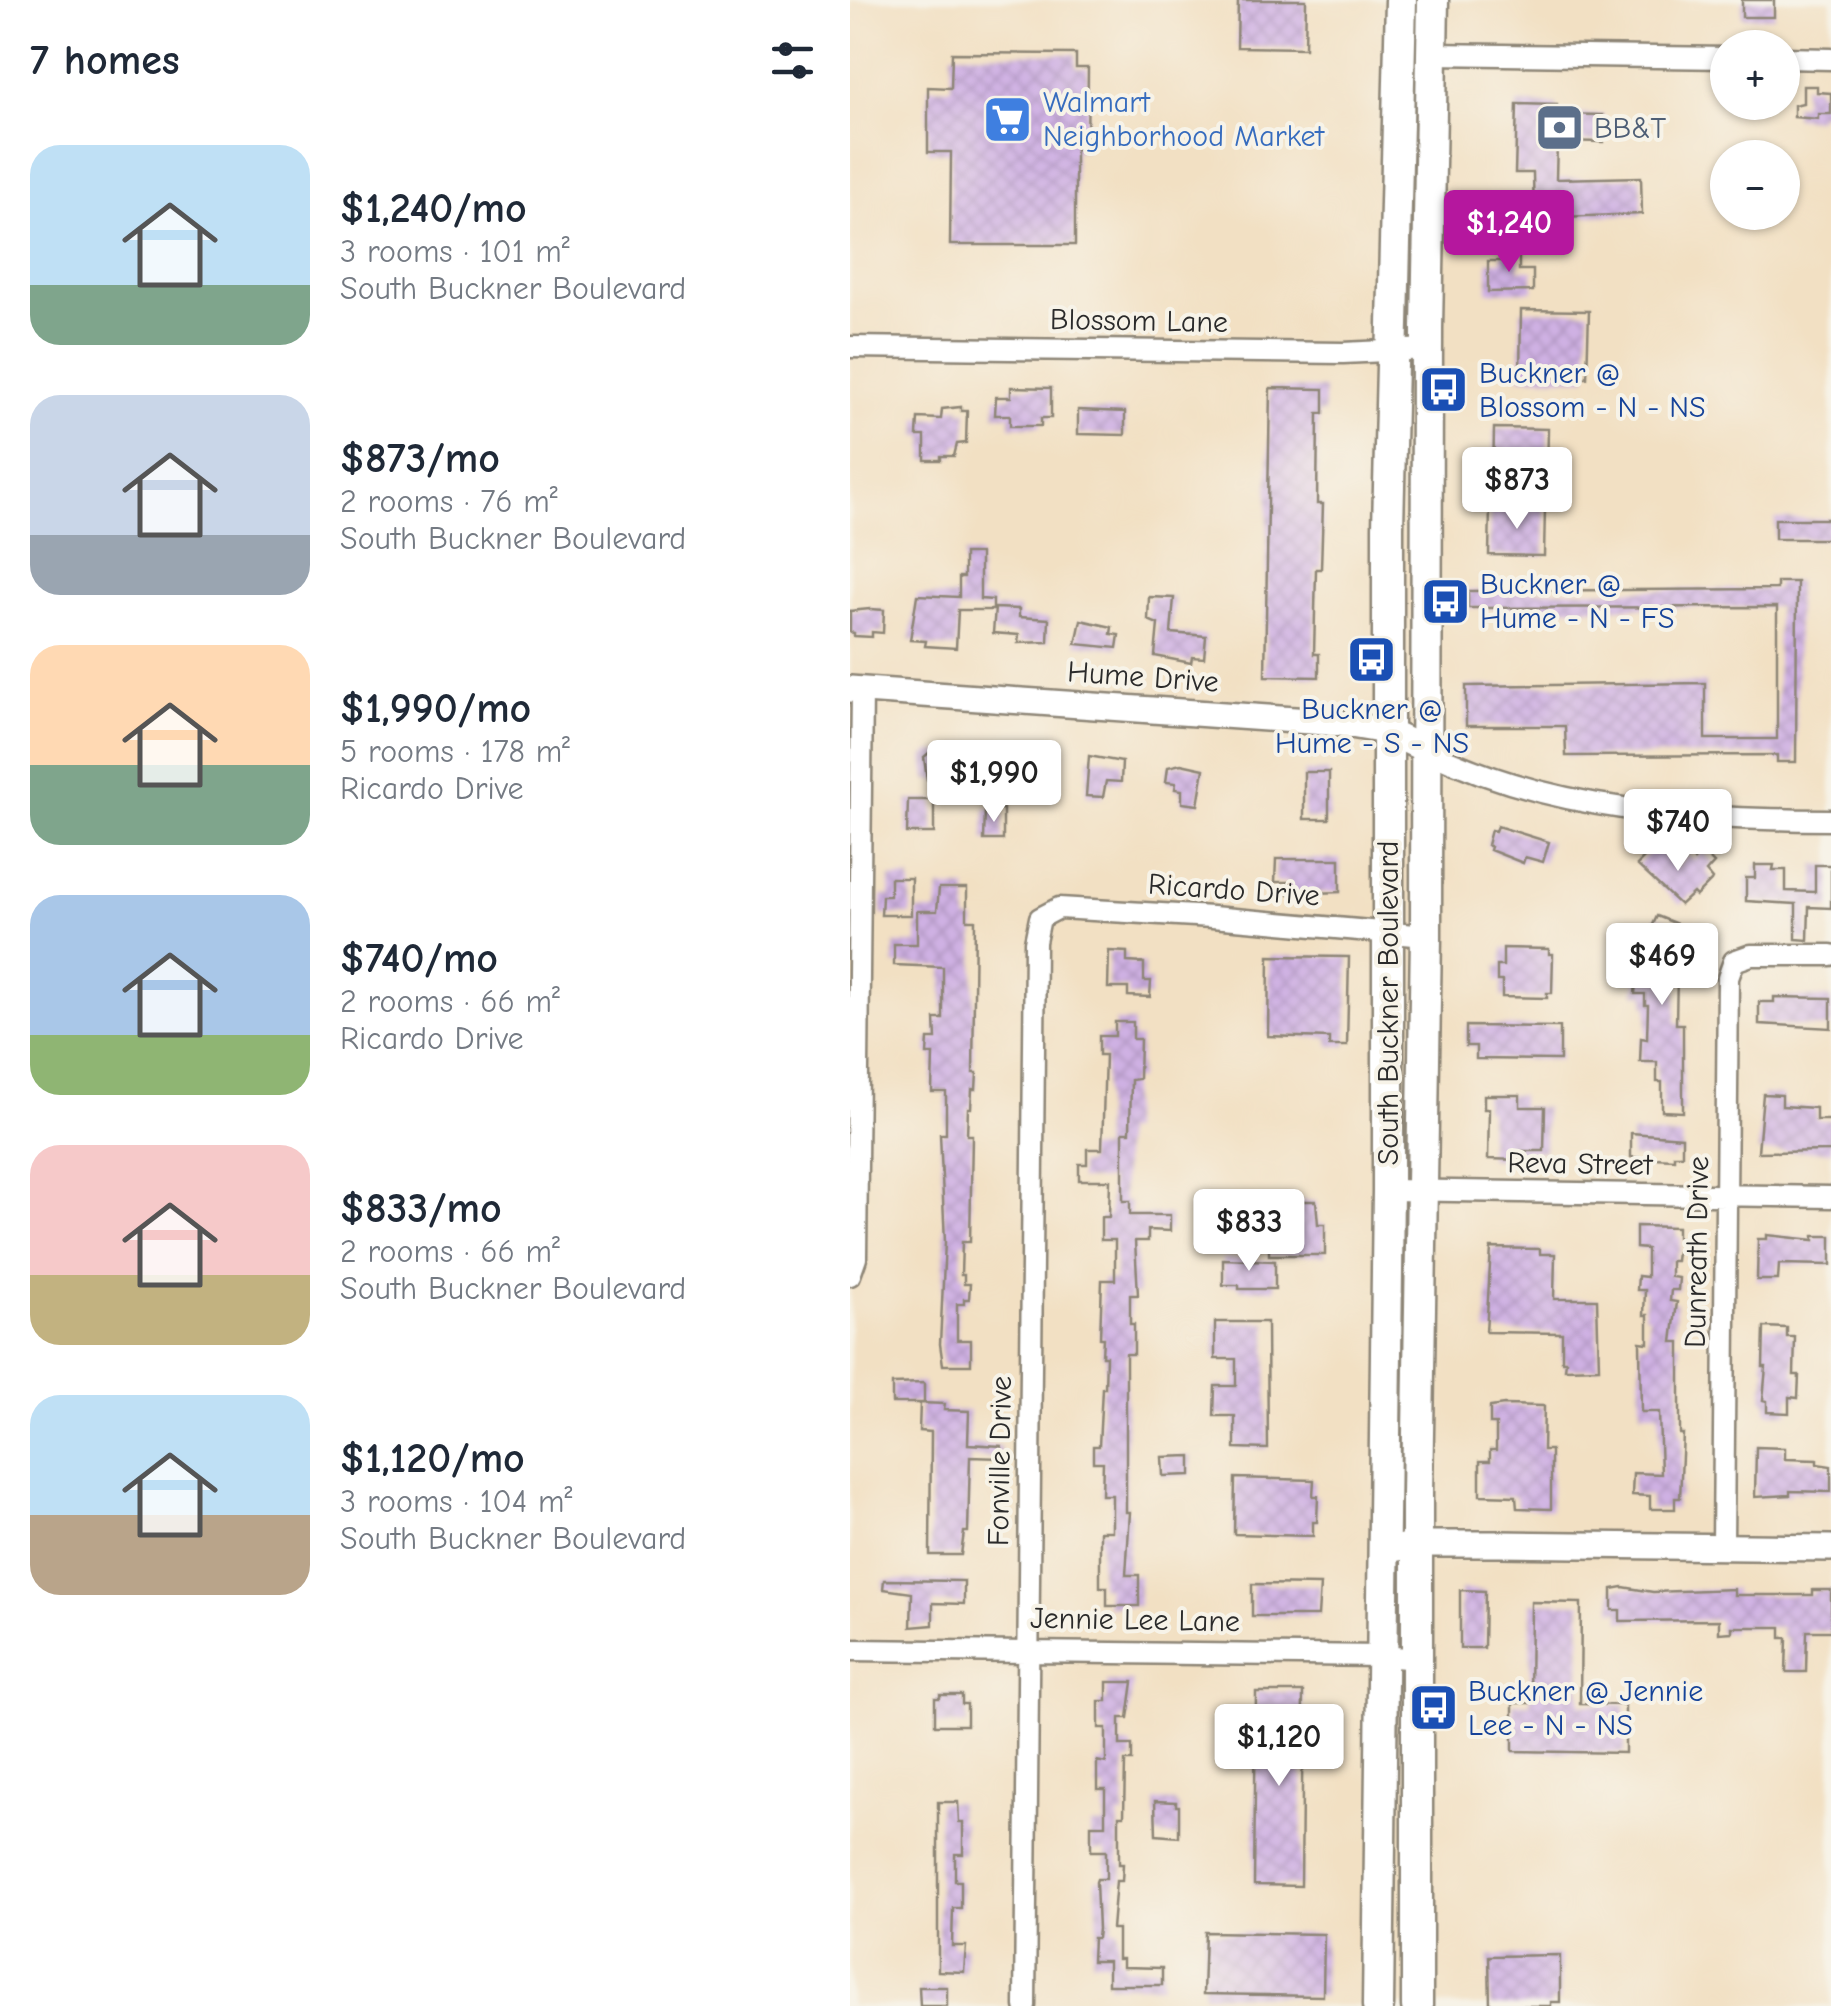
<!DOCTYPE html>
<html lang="en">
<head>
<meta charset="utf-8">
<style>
  body { margin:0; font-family:"Comic Neue",sans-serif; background:#f6f6f7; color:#1f2937; height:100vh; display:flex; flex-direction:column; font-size:38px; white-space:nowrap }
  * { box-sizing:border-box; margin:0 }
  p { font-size:32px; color:#747a83 }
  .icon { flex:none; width:55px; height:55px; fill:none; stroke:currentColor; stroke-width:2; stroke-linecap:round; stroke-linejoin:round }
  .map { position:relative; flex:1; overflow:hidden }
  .sheet { display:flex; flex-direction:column; background:#fff; width:850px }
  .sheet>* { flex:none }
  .fabs { position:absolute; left:860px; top:30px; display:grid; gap:20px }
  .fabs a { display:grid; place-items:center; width:90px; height:90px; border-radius:50%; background:#fff; box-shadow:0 2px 8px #0004; font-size:50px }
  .price { position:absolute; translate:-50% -85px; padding:0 22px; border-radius:10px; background:#fff; color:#222; font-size:32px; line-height:65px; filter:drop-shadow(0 2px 5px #0008) }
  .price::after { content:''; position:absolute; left:50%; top:60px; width:30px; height:22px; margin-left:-15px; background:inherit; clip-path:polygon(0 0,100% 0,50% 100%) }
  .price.on { background:#b5179e; color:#fff }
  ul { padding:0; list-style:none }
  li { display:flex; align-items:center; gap:30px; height:250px; padding:0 30px }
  li span { display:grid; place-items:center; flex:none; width:280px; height:200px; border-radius:30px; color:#555 }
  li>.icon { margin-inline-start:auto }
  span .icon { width:120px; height:120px; fill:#fffc; stroke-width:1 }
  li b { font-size:42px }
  h2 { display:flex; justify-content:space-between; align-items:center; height:120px; padding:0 30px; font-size:42px }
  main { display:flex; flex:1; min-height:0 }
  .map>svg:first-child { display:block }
  .building { fill:url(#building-cross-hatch) }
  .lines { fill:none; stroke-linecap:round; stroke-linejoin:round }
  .minor-casing { stroke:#8e8677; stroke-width:25 }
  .tertiary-casing { stroke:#8e8677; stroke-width:30 }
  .primary-casing { stroke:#8e8677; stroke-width:35 }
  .minor { stroke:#fff; stroke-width:20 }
  .tertiary { stroke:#fff; stroke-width:25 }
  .primary { stroke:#fff; stroke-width:30 }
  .labels { text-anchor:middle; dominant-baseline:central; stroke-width:8; stroke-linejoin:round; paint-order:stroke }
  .shop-label { font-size:30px; fill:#366cbe; stroke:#f7f3e8; text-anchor:start }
  .service-label { font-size:30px; fill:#4e5e75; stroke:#f7f3e8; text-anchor:start }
  .street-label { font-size:30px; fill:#2b2b2b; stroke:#f7f3e8 }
  .transit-label { font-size:30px; fill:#164399; stroke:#f7f3e8; text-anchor:start }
</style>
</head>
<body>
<main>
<section class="sheet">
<h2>7 homes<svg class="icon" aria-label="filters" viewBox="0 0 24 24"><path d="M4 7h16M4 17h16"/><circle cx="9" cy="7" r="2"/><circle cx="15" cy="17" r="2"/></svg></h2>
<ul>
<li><span style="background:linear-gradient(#bfe0f5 70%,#7fa58c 0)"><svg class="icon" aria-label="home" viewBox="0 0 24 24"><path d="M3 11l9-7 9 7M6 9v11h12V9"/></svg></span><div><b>$1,240/mo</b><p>3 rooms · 101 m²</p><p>South Buckner Boulevard</p></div></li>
<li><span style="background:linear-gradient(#c9d6e8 70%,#9aa5b1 0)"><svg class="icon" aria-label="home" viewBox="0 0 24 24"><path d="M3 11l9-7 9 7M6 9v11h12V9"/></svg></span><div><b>$873/mo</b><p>2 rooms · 76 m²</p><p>South Buckner Boulevard</p></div></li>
<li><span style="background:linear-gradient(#ffd9b3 60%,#7fa58c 0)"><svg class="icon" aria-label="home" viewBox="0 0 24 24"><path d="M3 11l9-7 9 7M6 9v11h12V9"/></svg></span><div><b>$1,990/mo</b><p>5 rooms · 178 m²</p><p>Ricardo Drive</p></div></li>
<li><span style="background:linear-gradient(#a9c7e8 70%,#8fb573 0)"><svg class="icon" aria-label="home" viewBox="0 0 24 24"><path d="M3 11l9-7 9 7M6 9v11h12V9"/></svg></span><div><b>$740/mo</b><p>2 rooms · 66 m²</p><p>Ricardo Drive</p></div></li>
<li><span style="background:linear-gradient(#f6c9c9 65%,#c2b280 0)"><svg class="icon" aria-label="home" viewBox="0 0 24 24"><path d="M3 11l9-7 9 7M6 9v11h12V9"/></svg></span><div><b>$833/mo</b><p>2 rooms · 66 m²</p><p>South Buckner Boulevard</p></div></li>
<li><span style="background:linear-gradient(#bfe0f5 60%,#b9a48a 0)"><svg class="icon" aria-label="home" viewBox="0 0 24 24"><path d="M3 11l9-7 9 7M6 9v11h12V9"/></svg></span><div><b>$1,120/mo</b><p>3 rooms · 104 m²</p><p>South Buckner Boulevard</p></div></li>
</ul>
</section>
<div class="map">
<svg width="981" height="2006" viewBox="0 0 981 2006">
  <defs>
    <pattern id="building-cross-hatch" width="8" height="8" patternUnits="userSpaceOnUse" patternTransform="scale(2.5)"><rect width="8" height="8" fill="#cfb1e3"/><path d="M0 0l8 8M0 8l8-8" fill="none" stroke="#b298c3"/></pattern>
  </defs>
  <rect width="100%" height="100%" fill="#f7f3e8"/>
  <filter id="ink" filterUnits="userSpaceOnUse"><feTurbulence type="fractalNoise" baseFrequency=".01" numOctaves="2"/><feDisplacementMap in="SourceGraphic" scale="20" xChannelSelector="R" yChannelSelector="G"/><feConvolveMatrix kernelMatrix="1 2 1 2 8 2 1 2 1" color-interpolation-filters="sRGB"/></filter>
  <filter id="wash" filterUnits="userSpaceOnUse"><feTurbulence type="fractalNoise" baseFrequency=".0048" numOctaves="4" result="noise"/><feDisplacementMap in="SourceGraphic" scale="40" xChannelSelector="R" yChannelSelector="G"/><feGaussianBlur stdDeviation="2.25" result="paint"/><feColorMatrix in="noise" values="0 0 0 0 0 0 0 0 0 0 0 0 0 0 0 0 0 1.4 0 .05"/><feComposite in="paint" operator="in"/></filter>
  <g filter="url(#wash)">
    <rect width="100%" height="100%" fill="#f2e0c3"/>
    <g id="blocks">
      <!-- building -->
      <path class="building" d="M 388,0 L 456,0 L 455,48 L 387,47 Z
        M 892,0 L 924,0 L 924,17 L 892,17 Z
        M 102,53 L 226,54 L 226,68 L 238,68 L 237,150 L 225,150 L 225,245 L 100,245 L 101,152 L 78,152 L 78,87 L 101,88 Z
        M 953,86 L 967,86 L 967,92 L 981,93 L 981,114 L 968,114 L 968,119 L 944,117 L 944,105 L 953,103 Z
        M 667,104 L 707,105 L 707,114 L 753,115 L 753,142 L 707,141 L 706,179 L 791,177 L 792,214 L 684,218 L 683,173 L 665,173 Z
        M 652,253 L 669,253 L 669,270 L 683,270 L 683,291 L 638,292 L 638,261 L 652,261 Z
        M 671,310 L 739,311 L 737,378 L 670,377 Z
        M 161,387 L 201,388 L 201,418 L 191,418 L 191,426 L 160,426 L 160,415 L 145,415 L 146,397 L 161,397 Z
        M 420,388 L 474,389 L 474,413 L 468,413 L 467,504 L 473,504 L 471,569 L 466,569 L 464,654 L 469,654 L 469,677 L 415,676 Z
        M 111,407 L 111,411 L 117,411 L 116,443 L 107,444 L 104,456 L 91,456 L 91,460 L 75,460 L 75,436 L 67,436 L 68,418 L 91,419 L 92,409 Z
        M 228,410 L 275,412 L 275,435 L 228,434 Z
        M 644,428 L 698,429 L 697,477 L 643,478 Z
        M 640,507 L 695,508 L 694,556 L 639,555 Z
        M 925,519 L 981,519 L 981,539 L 925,539 Z
        M 114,554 L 130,554 L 130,599 L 143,600 L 143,610 L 108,610 L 106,648 L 75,646 L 76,641 L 60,640 L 67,595 L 109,597 L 109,577 L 114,577 Z
        M 927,582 L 947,582 L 946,762 L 927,762 L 927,755 L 716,756 L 715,726 L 616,726 L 616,686 L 855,683 L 855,739 L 927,739 L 927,607 L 618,608 L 618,591 L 927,589 Z
        M 299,597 L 324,598 L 321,633 L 356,636 L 354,658 L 342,657 L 341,663 L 305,656 L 308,624 L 298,620 Z
        M 145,608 L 169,609 L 169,617 L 199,619 L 198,642 L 168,643 L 169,635 L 143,633 Z
        M 20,609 L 34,610 L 33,633 L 22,632 L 22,637 L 4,636 L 4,633 L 0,632 L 0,611 Z
        M 231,620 L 262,627 L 261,634 L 269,635 L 267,648 L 226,644 Z
        M 80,752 L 106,753 L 105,766 L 117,767 L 116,780 L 77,780 L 74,757 Z
        M 177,753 L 177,756 L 187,756 L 185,784 L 176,784 L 173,801 L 160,799 L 160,771 L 152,769 L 152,757 Z
        M 239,756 L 272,762 L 271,782 L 256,781 L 253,797 L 236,796 Z
        M 331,764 L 354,769 L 348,805 L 332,803 L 332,790 L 325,789 L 326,783 L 316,782 L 318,767 Z
        M 454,772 L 479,772 L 479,819 L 454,819 Z
        M 58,800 L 84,800 L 84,833 L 57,833 Z
        M 135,809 L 153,809 L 153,840 L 134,840 Z
        M 647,826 L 699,842 L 693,862 L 675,857 L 673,863 L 640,850 L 641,847 L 637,845 L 641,830 L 645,831 Z
        M 805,847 L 826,868 L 838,855 L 844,860 L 852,851 L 864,863 L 856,872 L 862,879 L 861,881 L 846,896 L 843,893 L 830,905 L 787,865 Z
        M 426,859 L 490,859 L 490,892 L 439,894 L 439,882 L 425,882 Z
        M 905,865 L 924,865 L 923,870 L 936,870 L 936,891 L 965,892 L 965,865 L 981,865 L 981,908 L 959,907 L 958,940 L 946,939 L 946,904 L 896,901 L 896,878 L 905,878 Z
        M 40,878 L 61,878 L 61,915 L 31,915 L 32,896 L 40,896 Z
        M 89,888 L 117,888 L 117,920 L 125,920 L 123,1073 L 127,1073 L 126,1089 L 122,1089 L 121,1108 L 118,1108 L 117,1135 L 122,1135 L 120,1242 L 112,1242 L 111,1275 L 114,1275 L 114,1284 L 120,1284 L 119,1299 L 114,1299 L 114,1304 L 107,1304 L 107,1340 L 121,1340 L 121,1365 L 93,1365 L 90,1344 L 95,1242 L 90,1134 L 96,1134 L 96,1092 L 82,1092 L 83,1054 L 77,1054 L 78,1039 L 86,1039 L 85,1019 L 93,1019 L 93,967 L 44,965 L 44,944 L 67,944 L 67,911 L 87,911 Z
        M 807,916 L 837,928 L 816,973 L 827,973 L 826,1024 L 833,1024 L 833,1112 L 812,1111 L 812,1082 L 807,1082 L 807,1062 L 790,1062 L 791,1038 L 797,1039 L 798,1005 L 795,1005 L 795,994 L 785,994 L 789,945 L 783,942 L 790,926 L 800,931 Z
        M 653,948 L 699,949 L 699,954 L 703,954 L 702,993 L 697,993 L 697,998 L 652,997 L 652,981 L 647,981 L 647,966 L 653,966 Z
        M 259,951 L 277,952 L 277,962 L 294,963 L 294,981 L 301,981 L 300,997 L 278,996 L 278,988 L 258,988 Z
        M 419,956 L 499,957 L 497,1046 L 479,1046 L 479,1038 L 418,1036 Z
        M 924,997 L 981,998 L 981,1028 L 909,1024 L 909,1002 L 924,1002 Z
        M 265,1022 L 283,1022 L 283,1039 L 290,1039 L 289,1079 L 281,1080 L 280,1132 L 273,1132 L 273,1201 L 280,1201 L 280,1215 L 320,1215 L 320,1231 L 298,1230 L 298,1241 L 285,1241 L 288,1295 L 280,1295 L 280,1324 L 284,1324 L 284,1354 L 276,1354 L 276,1512 L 280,1512 L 276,1575 L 289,1575 L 289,1606 L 257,1606 L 257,1587 L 250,1587 L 250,1531 L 262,1531 L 262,1495 L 252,1495 L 253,1462 L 243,1462 L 243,1446 L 249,1446 L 252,1388 L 255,1388 L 256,1356 L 252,1356 L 253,1338 L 250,1338 L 252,1280 L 265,1280 L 265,1240 L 251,1240 L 251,1217 L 259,1217 L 260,1180 L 229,1180 L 229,1164 L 237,1164 L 237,1149 L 252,1149 L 255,1055 L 249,1055 L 249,1036 L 265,1036 Z
        M 616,1026 L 710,1027 L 710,1060 L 626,1059 L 626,1046 L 616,1046 Z
        M 913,1094 L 932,1095 L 932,1106 L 966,1108 L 966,1120 L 981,1120 L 981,1151 L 908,1152 Z
        M 634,1095 L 670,1095 L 670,1107 L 695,1107 L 694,1151 L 670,1151 L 670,1160 L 638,1159 L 639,1109 L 634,1109 Z
        M 781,1133 L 832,1137 L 832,1155 L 824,1155 L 824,1159 L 781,1157 Z
        M 448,1201 L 466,1201 L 468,1224 L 475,1224 L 475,1255 L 419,1255 L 419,1218 L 440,1218 L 440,1208 L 448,1208 Z
        M 786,1226 L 827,1227 L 827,1237 L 831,1238 L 830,1252 L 827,1252 L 826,1261 L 821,1261 L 821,1277 L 829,1278 L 828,1290 L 821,1290 L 820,1301 L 827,1302 L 822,1342 L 830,1342 L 830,1434 L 833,1434 L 830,1498 L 825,1498 L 825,1509 L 800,1509 L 800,1496 L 782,1495 L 783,1473 L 811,1474 L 809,1412 L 791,1412 L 790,1342 L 798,1343 L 798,1315 L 794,1315 L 795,1290 L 787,1290 L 788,1276 L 797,1277 L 797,1249 L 786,1248 Z
        M 917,1235 L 964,1240 L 964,1236 L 981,1236 L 981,1265 L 929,1264 L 928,1280 L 907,1280 L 908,1239 L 917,1239 Z
        M 641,1248 L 690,1249 L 690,1254 L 705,1254 L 704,1299 L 747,1299 L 749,1368 L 715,1369 L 716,1361 L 712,1361 L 712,1333 L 636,1332 Z
        M 373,1259 L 425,1261 L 425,1289 L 389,1289 L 389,1285 L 373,1285 Z
        M 365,1322 L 417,1322 L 418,1449 L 385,1448 L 385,1416 L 364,1416 L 365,1386 L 386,1386 L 386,1359 L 365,1359 Z
        M 914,1327 L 937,1328 L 937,1337 L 945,1337 L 944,1375 L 949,1375 L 948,1398 L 939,1397 L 939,1413 L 917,1412 L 917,1401 L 913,1400 L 916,1367 L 913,1367 Z
        M 74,1383 L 74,1403 L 42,1403 L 42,1384 Z
        M 70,1403 L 95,1404 L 94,1410 L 119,1411 L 118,1444 L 151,1446 L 151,1458 L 120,1457 L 118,1532 L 114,1532 L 111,1555 L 80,1555 L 81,1432 L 69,1431 Z
        M 654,1405 L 694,1406 L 693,1450 L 701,1450 L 701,1509 L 667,1508 L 666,1496 L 630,1495 L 630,1461 L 640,1461 L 640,1450 L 646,1450 L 646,1424 L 640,1424 L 640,1407 Z
        M 906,1447 L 935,1448 L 935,1459 L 967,1460 L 967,1464 L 981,1466 L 981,1492 L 940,1491 L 940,1495 L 905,1497 Z
        M 341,1456 L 341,1475 L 313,1476 L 312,1457 Z
        M 385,1478 L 464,1480 L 463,1496 L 468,1496 L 467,1522 L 463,1522 L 463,1536 L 384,1534 Z
        M 34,1580 L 114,1581 L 114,1604 L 83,1603 L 83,1625 L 61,1627 L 62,1593 L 33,1589 Z
        M 402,1584 L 470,1585 L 468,1616 L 402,1616 Z
        M 773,1587 L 803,1592 L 884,1589 L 884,1595 L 963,1595 L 963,1590 L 981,1590 L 981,1631 L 957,1631 L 956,1672 L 936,1672 L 937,1638 L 931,1638 L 931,1627 L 882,1627 L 882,1632 L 869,1633 L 869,1620 L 770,1621 L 770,1610 L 762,1610 L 762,1589 Z
        M 610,1590 L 635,1591 L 634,1648 L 610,1648 Z
        M 681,1602 L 731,1603 L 730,1704 L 775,1705 L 775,1753 L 663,1751 L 663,1703 L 680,1703 Z
        M 257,1682 L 283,1682 L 278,1718 L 270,1718 L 270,1745 L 282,1745 L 282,1761 L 275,1761 L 274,1816 L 269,1816 L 269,1864 L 273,1864 L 272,1881 L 266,1881 L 262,1929 L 268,1929 L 268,1959 L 273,1959 L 273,1967 L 312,1968 L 312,1985 L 258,1985 L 258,1961 L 242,1961 L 243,1938 L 247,1938 L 248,1929 L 246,1882 L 247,1879 L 256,1879 L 256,1851 L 241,1851 L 241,1825 L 255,1825 L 255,1789 L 247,1789 L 247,1761 L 256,1763 L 256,1728 L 249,1728 L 249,1701 L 257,1701 Z
        M 406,1692 L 453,1692 L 451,1886 L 404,1885 Z
        M 90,1695 L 112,1695 L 112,1704 L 117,1704 L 117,1725 L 85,1725 L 85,1698 L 90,1698 Z
        M 305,1801 L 326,1802 L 326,1806 L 329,1806 L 329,1837 L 306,1835 Z
        M 88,1802 L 108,1802 L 109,1822 L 113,1822 L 113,1854 L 105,1854 L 105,1881 L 111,1881 L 111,1908 L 103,1908 L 102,1946 L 116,1946 L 114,1972 L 88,1971 Z
        M 355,1932 L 474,1934 L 473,1996 L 353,1994 Z
        M 710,1955 L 710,2002 L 701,2002 L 701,2006 L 640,2006 L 639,1956 Z
        M 69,1987 L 97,1987 L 97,2006 L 70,2006 Z"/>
    </g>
  </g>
  <g filter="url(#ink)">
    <use href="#blocks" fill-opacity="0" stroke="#8e8677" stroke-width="2.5"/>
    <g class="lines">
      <defs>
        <path id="minor" d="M 582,54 L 878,58
          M 932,58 L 981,59
          M 0,347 L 493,353 L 578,349
          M 576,750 C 705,813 841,819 981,820
          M 538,1190 L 981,1197
          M 0,1275 L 6,1258 L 12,690
          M 873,1545 L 878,978 L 884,961 L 901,955 L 981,955
          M 0,1650 L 532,1656 L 569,1659
          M 175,2006 L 185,942 L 190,918 L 209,908 L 362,917 L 576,936"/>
        <path id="tertiary" d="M 0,689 L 489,723 L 536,731 L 576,750
          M 548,1548 L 567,1544 L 649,1544 L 981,1548"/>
        <path id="primary" d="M 528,2006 L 538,1190 L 538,527 L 551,0
          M 567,2006 L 567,1495 L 576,936 L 577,329 L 583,0"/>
      </defs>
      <!-- minor casing -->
      <use href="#minor" class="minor-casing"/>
      <!-- tertiary casing -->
      <use href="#tertiary" class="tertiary-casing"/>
      <!-- primary casing -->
      <use href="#primary" class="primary-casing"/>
      <!-- minor -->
      <use href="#minor" class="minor"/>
      <!-- tertiary -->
      <use href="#tertiary" class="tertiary"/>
      <!-- primary -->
      <use href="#primary" class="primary"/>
    </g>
  </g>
  <!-- icons -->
  <defs>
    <symbol id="supermarket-square" viewBox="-11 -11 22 22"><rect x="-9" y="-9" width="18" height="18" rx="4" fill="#3f7fe0" stroke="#f7f3e8"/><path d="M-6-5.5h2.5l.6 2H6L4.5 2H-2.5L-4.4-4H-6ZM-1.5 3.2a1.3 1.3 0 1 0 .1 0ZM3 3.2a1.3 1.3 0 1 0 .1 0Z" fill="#fff"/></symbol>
    <symbol id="bank-square" viewBox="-11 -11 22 22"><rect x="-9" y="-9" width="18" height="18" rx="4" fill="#5c6f8a" stroke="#f7f3e8"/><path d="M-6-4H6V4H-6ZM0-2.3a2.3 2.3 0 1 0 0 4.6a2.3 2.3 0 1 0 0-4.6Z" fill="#fff"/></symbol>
    <symbol id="bus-square" viewBox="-11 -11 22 22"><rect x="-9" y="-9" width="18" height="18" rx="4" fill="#1a4fb4" stroke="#f7f3e8"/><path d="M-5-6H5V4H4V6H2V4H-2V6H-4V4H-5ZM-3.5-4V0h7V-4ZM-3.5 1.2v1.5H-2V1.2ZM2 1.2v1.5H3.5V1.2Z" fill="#fff"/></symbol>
  </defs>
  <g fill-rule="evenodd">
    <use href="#supermarket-square" x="130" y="92" width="55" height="55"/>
    <use href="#bank-square" x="682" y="100" width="55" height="55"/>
    <use href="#bus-square" x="566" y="362" width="55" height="55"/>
    <use href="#bus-square" x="568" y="574" width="55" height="55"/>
    <use href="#bus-square" x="494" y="632" width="55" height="55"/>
    <use href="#bus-square" x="556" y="1680" width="55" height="55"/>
  </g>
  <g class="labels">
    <!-- shop labels -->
    <g class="shop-label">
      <text x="193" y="102">Walmart<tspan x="193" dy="34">Neighborhood Market</tspan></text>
    </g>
    <!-- service labels -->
    <g class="service-label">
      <text x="744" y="128">BB&amp;T</text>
    </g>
    <!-- street labels -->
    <g class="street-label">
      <text transform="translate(289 321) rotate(1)">Blossom Lane</text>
      <text transform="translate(293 677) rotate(4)">Hume Drive</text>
      <text transform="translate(384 890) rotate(4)">Ricardo Drive</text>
      <text transform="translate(538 1003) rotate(-90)">South Buckner Boulevard</text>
      <text transform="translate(730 1164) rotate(1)">Reva Street</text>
      <text transform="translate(847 1252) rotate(-89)">Dunreath Drive</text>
      <text transform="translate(150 1461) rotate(-89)">Fonville Drive</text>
      <text transform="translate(285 1620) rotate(1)">Jennie Lee Lane</text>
    </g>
    <!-- transit labels -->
    <g class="transit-label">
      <text x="629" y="373">Buckner @<tspan x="629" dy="34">Blossom - N - NS</tspan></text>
      <text x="630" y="584">Buckner @<tspan x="630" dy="34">Hume - N - FS</tspan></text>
      <text x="522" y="709" text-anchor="middle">Buckner @<tspan x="522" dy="34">Hume - S - NS</tspan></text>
      <text x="618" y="1691">Buckner @ Jennie<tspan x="618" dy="34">Lee - N - NS</tspan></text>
    </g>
  </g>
</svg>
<div class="fabs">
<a>+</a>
<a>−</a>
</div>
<b class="price on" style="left:659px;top:275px">$1,240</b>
<b class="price" style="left:667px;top:532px">$873</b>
<b class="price" style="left:144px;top:825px">$1,990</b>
<b class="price" style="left:828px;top:874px">$740</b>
<b class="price" style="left:812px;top:1008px">$469</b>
<b class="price" style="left:399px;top:1274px">$833</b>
<b class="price" style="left:429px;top:1789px">$1,120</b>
</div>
</main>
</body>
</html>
